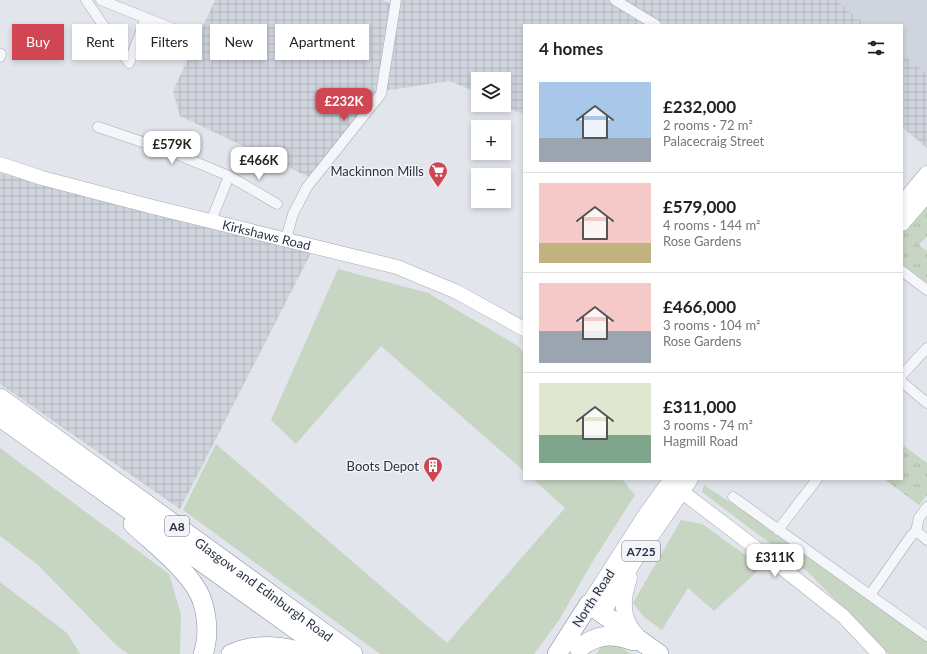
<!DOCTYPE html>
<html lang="en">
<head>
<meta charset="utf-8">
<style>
  body { margin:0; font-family:Lato,sans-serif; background:#f6f6f6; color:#222; height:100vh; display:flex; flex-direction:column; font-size:15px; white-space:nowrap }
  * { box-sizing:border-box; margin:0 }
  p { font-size:13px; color:#767676 }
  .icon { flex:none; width:22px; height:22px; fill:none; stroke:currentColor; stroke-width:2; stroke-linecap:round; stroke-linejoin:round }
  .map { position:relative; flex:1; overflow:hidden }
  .panel { position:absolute; left:523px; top:24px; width:380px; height:456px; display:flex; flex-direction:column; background:#fff; border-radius:0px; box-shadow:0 2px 6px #0003 }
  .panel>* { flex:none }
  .hud { position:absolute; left:12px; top:24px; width:380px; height:36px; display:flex; gap:8px }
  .fabs { position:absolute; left:471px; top:72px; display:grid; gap:8px }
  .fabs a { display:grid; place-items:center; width:40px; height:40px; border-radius:0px; background:#fff; box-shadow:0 2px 6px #0003; font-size:20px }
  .price { position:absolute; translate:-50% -34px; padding:0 9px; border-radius:8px; background:#fff; color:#222; font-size:13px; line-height:26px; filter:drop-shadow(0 1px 2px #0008) }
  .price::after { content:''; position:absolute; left:50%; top:24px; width:12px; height:9px; margin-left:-6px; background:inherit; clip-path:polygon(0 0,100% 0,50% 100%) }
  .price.on { background:#d14653; color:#fff }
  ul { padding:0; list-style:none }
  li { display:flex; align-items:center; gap:12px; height:100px; padding:0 16px }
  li+li { border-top:1px solid #e0e0e0 }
  li span { display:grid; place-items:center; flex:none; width:112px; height:80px; border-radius:0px; color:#555 }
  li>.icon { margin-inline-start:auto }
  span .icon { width:48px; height:48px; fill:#fffc; stroke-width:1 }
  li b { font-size:17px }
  h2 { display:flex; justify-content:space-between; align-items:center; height:48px; padding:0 16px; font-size:17px }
  .chip { padding:0 14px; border-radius:0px; background:#fff; box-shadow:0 2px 6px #0003; font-size:14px; line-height:36px }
  .chip.on { background:#d14653; color:#fff }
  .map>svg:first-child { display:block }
  .built { fill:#d0d4dd }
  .industrial { fill:url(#industrial-grid) }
  .grass { fill:#c7d5c3 }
  .park { fill:url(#park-tufts) }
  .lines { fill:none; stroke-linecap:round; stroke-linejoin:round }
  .street-casing { stroke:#a7acb5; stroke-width:11 }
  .secondary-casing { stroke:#a7acb5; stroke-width:15 }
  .primary-casing { stroke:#a1a9b7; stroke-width:17 }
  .highway-casing { stroke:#8991a2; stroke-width:20 }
  .street { stroke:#f5f6f9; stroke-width:10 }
  .secondary { stroke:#fff; stroke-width:14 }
  .primary { stroke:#fff; stroke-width:16 }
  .highway { stroke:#fff; stroke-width:19 }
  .labels { text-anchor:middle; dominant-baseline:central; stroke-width:3; stroke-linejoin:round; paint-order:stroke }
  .shield { fill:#f2f4f8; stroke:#666c79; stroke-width:1 }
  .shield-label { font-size:12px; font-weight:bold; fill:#2a3243 }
  .poi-label { font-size:13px; fill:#2a3243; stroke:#f2f4f8; text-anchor:end }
  .street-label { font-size:13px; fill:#2a3243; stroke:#f2f4f8 }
</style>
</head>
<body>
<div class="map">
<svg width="927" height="654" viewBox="0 0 927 654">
  <defs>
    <pattern id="industrial-grid" width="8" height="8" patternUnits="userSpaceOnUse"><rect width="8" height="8" fill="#d0d4dd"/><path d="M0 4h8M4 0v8" fill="none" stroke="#b3b6bf"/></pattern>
    <pattern id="park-tufts" width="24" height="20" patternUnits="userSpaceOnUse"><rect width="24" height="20" fill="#c7d5c3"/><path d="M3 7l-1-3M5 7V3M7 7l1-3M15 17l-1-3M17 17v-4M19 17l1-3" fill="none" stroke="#abb7a9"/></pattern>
  </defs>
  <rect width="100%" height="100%" fill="#e2e5eb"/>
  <!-- built -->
  <path class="built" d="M 836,0 L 927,0 L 927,74 L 902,54 L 902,25 L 866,25 Z"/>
  <!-- industrial -->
  <path class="industrial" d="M 215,0 L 383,0 L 397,7 L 400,0 L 836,0 L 866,25 L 524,25 L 524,115 L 503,105 L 504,105 L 504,79 L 478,79 L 478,93 L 450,81 L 376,92 L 309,177 L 180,116 L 173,91 Z
    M 902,54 L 927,74 L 927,148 L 902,127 Z
    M 0,173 L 311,253 L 180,509 L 0,384 Z"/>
  <!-- grass -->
  <path class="grass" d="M 338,269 L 428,293 L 518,346 L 524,353 L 524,471 L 381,346 L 296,444 L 271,420 Z
    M 216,444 L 447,643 L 565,508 L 533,479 L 622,479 L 635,495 L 593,561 L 559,620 L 534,654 L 380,654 L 183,510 Z
    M 0,448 L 169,574 L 181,614 L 180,654 L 128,654 L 117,646 L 37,564 L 0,536 Z
    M 704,485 L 775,532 L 927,640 L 927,654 L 888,654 L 808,572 L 702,492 Z
    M 681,520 L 702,524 L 762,567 L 714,611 L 688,588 L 662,630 L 643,616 L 633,603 Z
    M 0,582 L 67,633 L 80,654 L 0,654 Z
    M 615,643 L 631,654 L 596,654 L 600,648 Z"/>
  <!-- park -->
  <path class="park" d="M 926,204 L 927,205 L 927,236 L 919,245 L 927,251 L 927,283 L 902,264 L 902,233 Z
    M 904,446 L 927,463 L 927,495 L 919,505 L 884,479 L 902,479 L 902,449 Z"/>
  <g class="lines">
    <defs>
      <path id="street" d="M 86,0 L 129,63 L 146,18 L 192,36
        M 101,0 L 146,18
        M 615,0 L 656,25
        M 0,57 L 1,54
        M 98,127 L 169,151 L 229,176 L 211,221
        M 229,176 L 277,204
        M 286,239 L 293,214 L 307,187 L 381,94 L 396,0
        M 902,271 L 927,290
        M 902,375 L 927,348
        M 902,382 L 927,403
        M 733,497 L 927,636
        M 778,530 L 817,479
        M 916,531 L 927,540
        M 870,595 L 911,536 L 916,531 L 919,518 L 927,507"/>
      <g id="secondary">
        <path id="s1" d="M 0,164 L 42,178 L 153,207 L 397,267 L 457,292 L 524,329"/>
        <path d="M 673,485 L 781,567 L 843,616 L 879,654"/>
      </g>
      <path id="primary" d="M 902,204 L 927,174
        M 902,223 L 927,194
        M 629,578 C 622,599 620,619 637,636
        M 589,604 L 646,515 L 672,479
        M 602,613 L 635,559 L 690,479"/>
      <g id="highway">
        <path id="s2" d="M 0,398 L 353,654"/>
        <path d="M 0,417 L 330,654"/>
        <path d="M 133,524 C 154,544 180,563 196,588 C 207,605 210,635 203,654"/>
        <path d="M 579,648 C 599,633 612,634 634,641"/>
        <path d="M 231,654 C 256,643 282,645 307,654"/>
        <path d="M 557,654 L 589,604 L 659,654"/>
      </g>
    </defs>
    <!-- street casing -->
    <use href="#street" class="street-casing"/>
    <!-- secondary casing -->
    <use href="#secondary" class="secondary-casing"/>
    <!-- primary casing -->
    <use href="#primary" class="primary-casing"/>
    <!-- highway casing -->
    <use href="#highway" class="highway-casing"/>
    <!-- street -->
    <use href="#street" class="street"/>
    <!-- secondary -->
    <use href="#secondary" class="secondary"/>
    <!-- primary -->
    <use href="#primary" class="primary"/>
    <!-- highway -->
    <use href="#highway" class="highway"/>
  </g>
  <!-- icons -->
  <defs>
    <symbol id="supermarket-pin" viewBox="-11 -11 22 30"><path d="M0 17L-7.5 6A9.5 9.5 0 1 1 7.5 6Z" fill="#d14653" stroke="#f2f4f8"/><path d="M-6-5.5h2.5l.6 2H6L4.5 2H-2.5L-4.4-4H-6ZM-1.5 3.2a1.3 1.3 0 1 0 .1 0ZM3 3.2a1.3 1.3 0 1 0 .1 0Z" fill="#fff"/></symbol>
    <symbol id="building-pin" viewBox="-11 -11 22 30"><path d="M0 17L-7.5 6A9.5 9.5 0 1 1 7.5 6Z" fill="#d14653" stroke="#f2f4f8"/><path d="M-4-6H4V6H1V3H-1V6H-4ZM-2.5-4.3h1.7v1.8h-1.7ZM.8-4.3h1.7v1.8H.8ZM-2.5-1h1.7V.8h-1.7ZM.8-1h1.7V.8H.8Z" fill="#fff"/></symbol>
  </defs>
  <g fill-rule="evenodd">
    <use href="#supermarket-pin" x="427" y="160" width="22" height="30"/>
    <use href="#building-pin" x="422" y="455" width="22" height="30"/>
  </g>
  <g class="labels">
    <!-- shield labels -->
    <g class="shield">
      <rect x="165" y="516" width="24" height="20" rx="3"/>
      <rect x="622" y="541" width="38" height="20" rx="3"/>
    </g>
    <g class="shield-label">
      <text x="177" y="526">A8</text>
      <text x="641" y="551">A725</text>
    </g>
    <!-- poi labels -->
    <g class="poi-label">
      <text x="424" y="171">Mackinnon Mills</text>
      <text x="419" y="466">Boots Depot</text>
    </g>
    <!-- street labels -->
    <g class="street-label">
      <text stroke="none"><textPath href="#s1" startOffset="276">Kirkshaws Road</textPath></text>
      <text stroke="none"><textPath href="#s2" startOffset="326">Glasgow and Edinburgh Road</textPath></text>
      <text transform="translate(593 598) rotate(-57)">North Road</text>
    </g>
  </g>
</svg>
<div class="fabs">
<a><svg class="icon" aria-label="layers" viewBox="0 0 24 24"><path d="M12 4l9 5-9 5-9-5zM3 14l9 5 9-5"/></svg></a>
<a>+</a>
<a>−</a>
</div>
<b class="price on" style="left:344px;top:122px">£232K</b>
<b class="price" style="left:172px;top:165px">£579K</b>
<b class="price" style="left:259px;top:181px">£466K</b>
<b class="price" style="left:775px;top:578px">£311K</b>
<div class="hud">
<a class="chip on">Buy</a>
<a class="chip">Rent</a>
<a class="chip">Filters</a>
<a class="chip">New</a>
<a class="chip">Apartment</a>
</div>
<section class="panel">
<h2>4 homes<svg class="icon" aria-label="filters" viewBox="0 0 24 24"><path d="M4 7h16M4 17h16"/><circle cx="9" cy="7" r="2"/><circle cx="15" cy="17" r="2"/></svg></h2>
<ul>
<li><span style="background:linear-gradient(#a9c7e8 70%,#9aa5b1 0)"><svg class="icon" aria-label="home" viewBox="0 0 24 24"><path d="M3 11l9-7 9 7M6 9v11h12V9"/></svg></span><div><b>£232,000</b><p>2 rooms · 72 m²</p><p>Palacecraig Street</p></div></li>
<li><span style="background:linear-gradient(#f6c9c9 75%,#c2b280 0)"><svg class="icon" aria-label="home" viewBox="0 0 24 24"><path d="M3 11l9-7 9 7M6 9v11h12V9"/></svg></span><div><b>£579,000</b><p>4 rooms · 144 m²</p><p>Rose Gardens</p></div></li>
<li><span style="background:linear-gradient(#f6c9c9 60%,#9aa5b1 0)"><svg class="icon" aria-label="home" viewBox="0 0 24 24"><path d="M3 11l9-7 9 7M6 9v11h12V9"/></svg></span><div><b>£466,000</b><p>3 rooms · 104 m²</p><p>Rose Gardens</p></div></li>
<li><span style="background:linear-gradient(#dfe7d0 65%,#7fa58c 0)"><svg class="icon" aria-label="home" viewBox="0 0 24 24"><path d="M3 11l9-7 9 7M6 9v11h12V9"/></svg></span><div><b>£311,000</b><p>3 rooms · 74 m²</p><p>Hagmill Road</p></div></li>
</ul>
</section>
</div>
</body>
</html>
